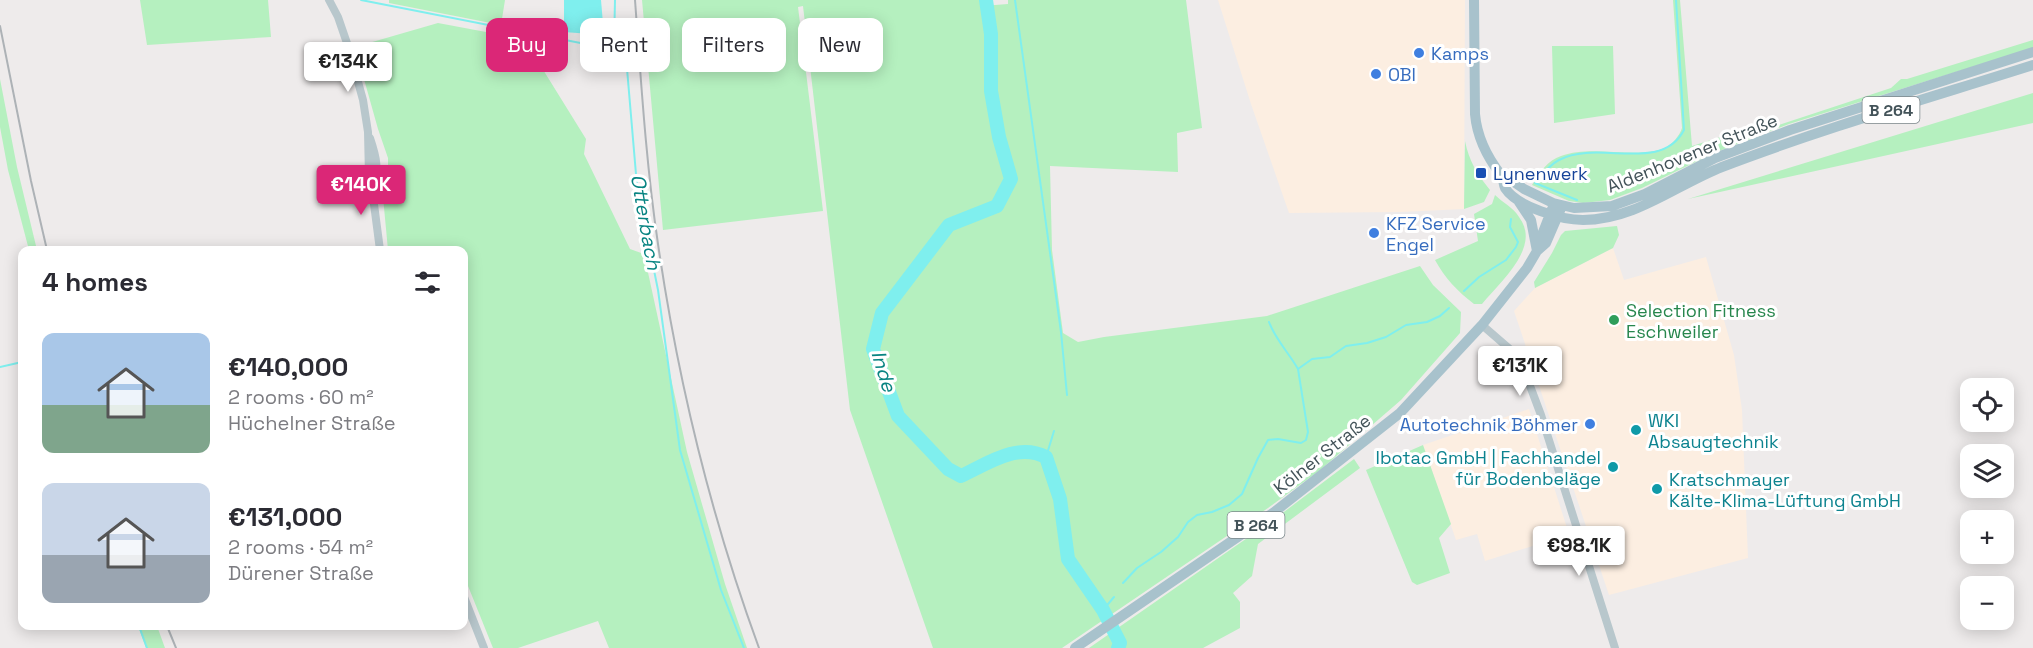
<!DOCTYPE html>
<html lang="en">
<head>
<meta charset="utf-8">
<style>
  body { margin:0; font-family:"Space Grotesk",sans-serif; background:#f7f7f7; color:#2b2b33; height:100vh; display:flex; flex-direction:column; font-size:22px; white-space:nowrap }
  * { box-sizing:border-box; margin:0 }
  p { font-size:20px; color:#7c7c81 }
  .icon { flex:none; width:33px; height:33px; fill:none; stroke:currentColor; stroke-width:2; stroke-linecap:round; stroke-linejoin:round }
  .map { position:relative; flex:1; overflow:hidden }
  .drawer { position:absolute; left:18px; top:246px; width:450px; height:384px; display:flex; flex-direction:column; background:#fff; border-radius:12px; box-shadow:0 3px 15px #0003 }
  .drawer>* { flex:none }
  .banner { position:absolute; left:486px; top:18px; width:570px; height:54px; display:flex; gap:12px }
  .controls { position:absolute; left:1960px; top:378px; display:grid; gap:12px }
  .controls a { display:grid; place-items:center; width:54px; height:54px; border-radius:12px; background:#fff; box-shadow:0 3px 15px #0003; font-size:30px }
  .price { position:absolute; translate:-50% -51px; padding:0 14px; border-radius:6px; background:#fff; color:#222; font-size:20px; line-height:39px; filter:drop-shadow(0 2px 3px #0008) }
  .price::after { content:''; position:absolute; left:50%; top:36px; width:18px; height:14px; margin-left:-9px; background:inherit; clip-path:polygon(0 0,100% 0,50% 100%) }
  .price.active { background:#db2777; color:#fff }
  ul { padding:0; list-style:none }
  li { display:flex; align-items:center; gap:18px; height:150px; padding:0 24px }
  li span { display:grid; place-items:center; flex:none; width:168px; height:120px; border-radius:12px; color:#555 }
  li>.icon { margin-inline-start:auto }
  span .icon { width:72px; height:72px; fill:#fffc; stroke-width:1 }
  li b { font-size:26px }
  h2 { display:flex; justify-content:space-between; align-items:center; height:72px; padding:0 24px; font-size:26px }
  .tag { padding:0 21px; border-radius:12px; background:#fff; box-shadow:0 3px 15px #0003; font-size:21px; line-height:54px }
  .tag.active { background:#db2777; color:#fff }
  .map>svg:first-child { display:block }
  .commercial { fill:#fceee1 }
  .green { fill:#b5f0bf }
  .water { fill:#7fefee }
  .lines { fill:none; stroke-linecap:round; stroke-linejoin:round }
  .stream { stroke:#7fefee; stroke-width:2 }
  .river { stroke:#7fefee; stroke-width:14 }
  .minor { stroke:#b8c7cc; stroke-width:8 }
  .major { stroke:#a8c2cc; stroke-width:10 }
  .rail { stroke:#adb2b6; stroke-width:2 }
  .shop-dot { fill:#3f7fe0; stroke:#fff; stroke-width:2 }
  .transit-dot { fill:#1a4fb4; stroke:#fff; stroke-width:2 }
  .leisure-dot { fill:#2e9e5b; stroke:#fff; stroke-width:2 }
  .culture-dot { fill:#0f9aa8; stroke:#fff; stroke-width:2 }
  .labels { text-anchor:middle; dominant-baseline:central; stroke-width:6; stroke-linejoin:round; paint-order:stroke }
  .shield { fill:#fff; stroke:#7b878b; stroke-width:1.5 }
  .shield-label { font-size:16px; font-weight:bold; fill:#435359 }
  .shop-label { font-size:18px; fill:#366cbe; stroke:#fff; text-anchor:start }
  .street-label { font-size:18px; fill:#435359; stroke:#fff }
  .transit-label { font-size:18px; fill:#164399; stroke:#fff; text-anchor:start }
  .leisure-label { font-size:18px; fill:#27864d; stroke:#fff; text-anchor:start }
  .culture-label { font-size:18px; fill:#0d838f; stroke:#fff; text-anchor:start }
  .water-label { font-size:20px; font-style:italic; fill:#088482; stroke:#fff }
</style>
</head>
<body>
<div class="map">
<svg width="2033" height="648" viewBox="0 0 2033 648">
  <rect width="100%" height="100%" fill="#eeebeb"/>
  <!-- commercial -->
  <path class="commercial" d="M 1218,0 L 1465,0 L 1464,209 L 1401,212 L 1289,213 L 1251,104 Z
    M 1613,248 L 1624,280 L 1706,257 L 1734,355 L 1742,410 L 1748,558 L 1609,595 L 1514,311 L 1535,288 Z
    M 1529,409 L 1568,531 L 1564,536 L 1485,561 L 1477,534 L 1456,540 L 1423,445 Z"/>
  <!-- green -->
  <path class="green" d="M 140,0 L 268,0 L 271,37 L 147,45 Z
    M 389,0 L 505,0 L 501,25 L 389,3 Z
    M 642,0 L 981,0 L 982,6 L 1008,4 L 1008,0 L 1186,0 L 1202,128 L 1177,133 L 1178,172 L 1050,166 L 1052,250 L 1063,333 L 1078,342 L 1104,337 L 1267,316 L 1420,266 L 1433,285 L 1461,312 L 1460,333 L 1401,400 L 1319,471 L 1268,508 L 1062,648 L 933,648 L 850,410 L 803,6 L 798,7 L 823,211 L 663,230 Z
    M 1673,0 L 1680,0 L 1692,146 L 1749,128 L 1751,134 L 1891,88 L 1901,79 L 1907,79 L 2033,40 L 2033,48 L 1789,124 L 1714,153 L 1642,188 L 1610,200 L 1583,203 L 1569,201 L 1532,185 C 1539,173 1548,160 1561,156 C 1594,144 1634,160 1665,148 C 1672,145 1680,135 1682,128 Z
    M 438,23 L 524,39 L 586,139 L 584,154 L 630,249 L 644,254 L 687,452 L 725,584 L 747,648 L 609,648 L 598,621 L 518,648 L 493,648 L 464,576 L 464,250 L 388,250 L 383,197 L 388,172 L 388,158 L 378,129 L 355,47 Z
    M 1552,46 L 1613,46 L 1615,114 L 1554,123 Z
    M 0,79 L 17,167 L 37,250 L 29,250 L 8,170 L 0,127 Z
    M 2033,93 L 2033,123 L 1688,199 Z
    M 1465,141 C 1469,161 1477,174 1490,190 L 1484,202 L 1464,209 Z
    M 1495,195 C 1502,202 1514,208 1519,217 C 1542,247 1500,282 1482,304 L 1474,304 C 1457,291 1445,278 1435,260 L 1478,241 L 1474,214 L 1492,204 Z
    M 1617,226 L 1619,235 L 1613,248 L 1535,288 L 1534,282 L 1552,253 L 1561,235 L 1565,231 Z
    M 1423,445 L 1451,524 L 1439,538 L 1450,573 L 1417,585 L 1412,582 L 1366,470 Z
    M 1354,459 L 1360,468 L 1258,544 L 1252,576 L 1233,593 L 1240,602 L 1240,628 L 1203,648 L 1089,648 L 1276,518 Z
    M 138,626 L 157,626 L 165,648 L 146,648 Z"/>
  <!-- water -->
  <path class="water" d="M 564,0 L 601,0 L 604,35 L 564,32 Z"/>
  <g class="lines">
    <!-- stream -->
    <path class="stream" d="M 361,0 L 616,50 L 626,57 L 637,186 L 658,290 L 680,450 L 721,590 L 744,648
      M 1015,0 L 1061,332 L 1067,395
      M 614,46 L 615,0
      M 1577,200 L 1535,183 C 1542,175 1549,165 1559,160 C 1598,139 1661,174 1684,130 L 1676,0
      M 1464,291 L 1479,277 L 1506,260 L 1516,247 L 1518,242 L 1510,227 L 1511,219
      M 1269,322 C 1275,339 1289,353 1298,369
      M 0,367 L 22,362
      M 1046,457 L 1054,431
      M 1123,583 L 1137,568 L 1161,552 L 1178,537 L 1188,522 L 1197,515 L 1212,512 L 1229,505 L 1242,494 L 1258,458 L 1268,440 L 1278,439 L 1301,443 L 1306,440 L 1308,432 L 1298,369 L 1312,359 L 1330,357 L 1346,346 L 1367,343 L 1386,337 L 1406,325 L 1427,322 L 1440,316 L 1449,308
      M 1103,610 L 1114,597
      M 139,626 L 147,648"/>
    <!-- river -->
    <path class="river" d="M 986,0 L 991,34 L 991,91 L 999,137 L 1011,179 L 997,206 L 949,225 L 882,313 L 873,349 L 898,416 L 948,469 L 961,476 C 987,464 1017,442 1046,457 L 1060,499 L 1068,559 L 1103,610 L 1120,643 L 1118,648"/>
    <!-- minor -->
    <path class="minor" d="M 329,0 L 338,17 L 349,49 L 363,100 L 368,132 L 369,177 L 372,189 L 380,250
      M 370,138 C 377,159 379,167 372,189
      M 1482,325 L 1512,351 L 1524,370 L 1541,415 L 1615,648
      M 464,597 L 484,648"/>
    <!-- major -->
    <path class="major" d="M 1474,0 L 1475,114 C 1477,137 1487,157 1501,175 C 1504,179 1503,184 1505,188 C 1517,207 1562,220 1583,220 C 1635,220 1676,185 1722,167 C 1824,128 1929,98 2033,65
      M 1503,178 L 1511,180 L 1524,189 L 1553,203 L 1574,208 L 1612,206 L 1645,194 L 1715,158 L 1790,130 L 2033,52
      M 1519,202 L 1531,220 L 1537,251
      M 1538,245 L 1552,209
      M 1075,648 L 1273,513 L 1400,413 L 1482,325 L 1527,268 L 1537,251 L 1546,243 L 1562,206"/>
    <!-- rail -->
    <path class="rail" d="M 635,0 C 641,81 646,163 658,244 C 678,381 711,517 759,648
      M 0,26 L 31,181 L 47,250
      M 167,626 L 176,648"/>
  </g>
  <!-- markers -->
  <g class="shop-dot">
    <circle cx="1419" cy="53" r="6"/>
    <circle cx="1376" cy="74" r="6"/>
    <circle cx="1374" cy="233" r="6"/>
    <circle cx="1590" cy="424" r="6"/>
  </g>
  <rect class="transit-dot" x="1475" y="167" width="12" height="12" rx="3"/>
  <circle class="leisure-dot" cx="1614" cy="320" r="6"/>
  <g class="culture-dot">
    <circle cx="1636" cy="430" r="6"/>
    <circle cx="1613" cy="467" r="6"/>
    <circle cx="1657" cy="489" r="6"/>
  </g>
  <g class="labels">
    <!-- shield labels -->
    <g class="shield">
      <rect x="1862.5" y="97" width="57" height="26" rx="4.5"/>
      <rect x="1227.5" y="512" width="57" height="26" rx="4.5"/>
    </g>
    <g class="shield-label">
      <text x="1891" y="110">B 264</text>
      <text x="1256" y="525">B 264</text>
    </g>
    <!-- shop labels -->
    <g class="shop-label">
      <text x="1431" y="53">Kamps</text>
      <text x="1388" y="74">OBI</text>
      <text x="1386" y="223">KFZ Service<tspan x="1386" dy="21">Engel</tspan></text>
      <text x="1578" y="424" text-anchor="end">Autotechnik Böhmer</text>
    </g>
    <!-- street labels -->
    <g class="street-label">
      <text transform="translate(1692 153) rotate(-22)">Aldenhovener Straße</text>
      <text transform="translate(1322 454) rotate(-38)">Kölner Straße</text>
    </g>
    <!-- transit labels -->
    <g class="transit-label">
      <text x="1493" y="173">Lynenwerk</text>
    </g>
    <!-- leisure labels -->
    <g class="leisure-label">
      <text x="1626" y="310">Selection Fitness<tspan x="1626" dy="21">Eschweiler</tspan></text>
    </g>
    <!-- culture labels -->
    <g class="culture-label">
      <text x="1648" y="420">WKI<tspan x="1648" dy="21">Absaugtechnik</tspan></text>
      <text x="1601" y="457" text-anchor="end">Ibotac GmbH | Fachhandel<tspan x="1601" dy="21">für Bodenbeläge</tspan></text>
      <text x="1669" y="479">Kratschmayer<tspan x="1669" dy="21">Kälte-Klima-Lüftung GmbH</tspan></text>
    </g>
    <!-- water labels -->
    <g class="water-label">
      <text transform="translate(646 222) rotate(80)">Otterbach</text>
      <text transform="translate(884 371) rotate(73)">Inde</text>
    </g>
  </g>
</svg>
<div class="controls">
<a><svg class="icon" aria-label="locate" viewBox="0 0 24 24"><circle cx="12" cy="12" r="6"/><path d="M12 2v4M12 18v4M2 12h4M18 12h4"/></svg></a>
<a><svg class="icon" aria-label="layers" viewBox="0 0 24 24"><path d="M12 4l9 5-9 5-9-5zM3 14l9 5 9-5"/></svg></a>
<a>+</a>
<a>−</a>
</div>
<b class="price" style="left:348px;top:93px">€134K</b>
<b class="price active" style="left:361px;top:216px">€140K</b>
<b class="price" style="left:1520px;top:397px">€131K</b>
<b class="price" style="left:1579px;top:577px">€98.1K</b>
<div class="banner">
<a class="tag active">Buy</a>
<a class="tag">Rent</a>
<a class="tag">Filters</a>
<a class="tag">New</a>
</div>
<section class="drawer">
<h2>4 homes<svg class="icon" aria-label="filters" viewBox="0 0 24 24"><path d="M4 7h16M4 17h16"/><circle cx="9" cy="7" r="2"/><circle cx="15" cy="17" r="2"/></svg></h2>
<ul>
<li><span style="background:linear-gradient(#a9c7e8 60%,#7fa58c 0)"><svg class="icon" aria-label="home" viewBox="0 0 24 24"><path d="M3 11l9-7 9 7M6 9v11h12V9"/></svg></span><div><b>€140,000</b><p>2 rooms · 60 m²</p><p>Hüchelner Straße</p></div></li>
<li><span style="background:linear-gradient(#c9d6e8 60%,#9aa5b1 0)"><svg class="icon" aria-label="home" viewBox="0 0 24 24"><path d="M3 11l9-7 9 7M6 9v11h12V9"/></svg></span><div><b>€131,000</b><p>2 rooms · 54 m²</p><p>Dürener Straße</p></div></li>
</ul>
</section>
</div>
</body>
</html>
